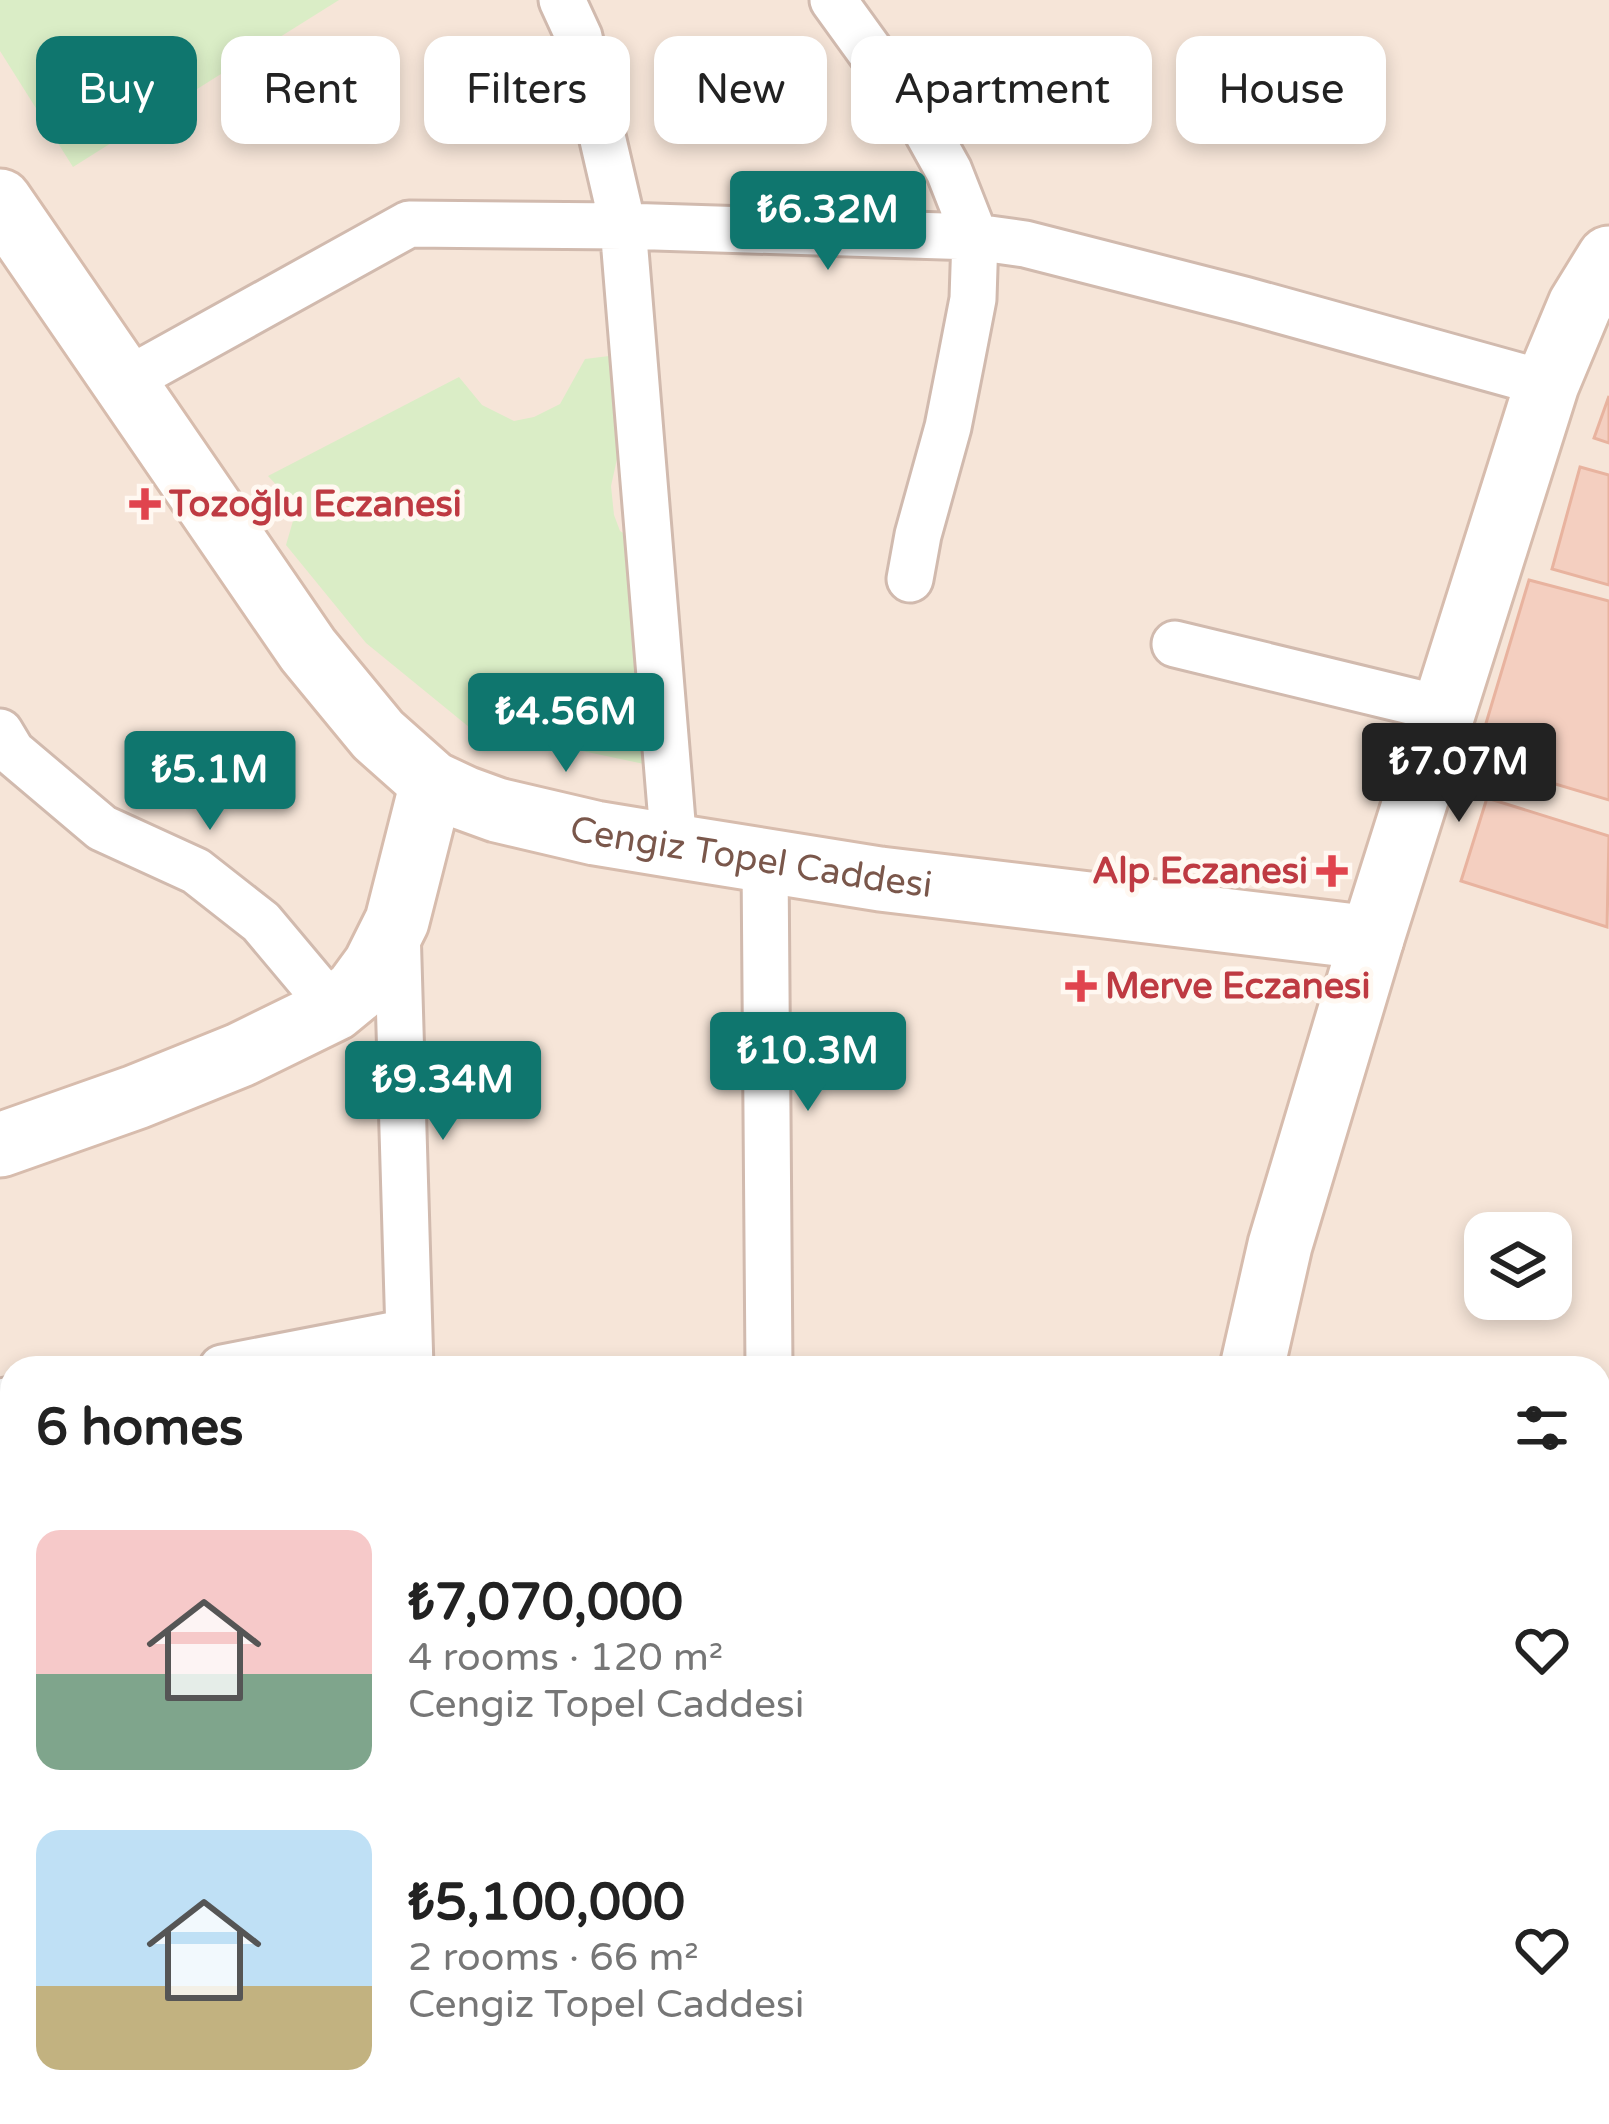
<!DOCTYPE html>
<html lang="en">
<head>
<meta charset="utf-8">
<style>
  body { margin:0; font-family:"Varela Round",sans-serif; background:#f2f2f2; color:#222; height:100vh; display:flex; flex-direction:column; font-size:45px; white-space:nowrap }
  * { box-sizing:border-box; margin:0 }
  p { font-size:39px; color:#767676 }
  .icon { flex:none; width:66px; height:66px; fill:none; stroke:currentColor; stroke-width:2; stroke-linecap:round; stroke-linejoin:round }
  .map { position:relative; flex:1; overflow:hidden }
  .sheet { position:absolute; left:0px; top:1356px; width:1611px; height:768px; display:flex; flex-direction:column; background:#fff; border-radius:36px 36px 0 0; box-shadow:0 6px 18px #0003 }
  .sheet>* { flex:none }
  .guide { position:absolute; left:36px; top:36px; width:1539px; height:108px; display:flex; gap:24px }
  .controls { position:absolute; left:1464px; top:1212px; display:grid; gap:24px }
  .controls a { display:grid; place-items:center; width:108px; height:108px; border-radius:24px; background:#fff; box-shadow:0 6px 18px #0003; font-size:60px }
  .price { position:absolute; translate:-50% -102px; padding:0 27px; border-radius:12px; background:#0f766e; color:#fff; font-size:39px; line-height:78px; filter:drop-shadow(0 3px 6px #0008) }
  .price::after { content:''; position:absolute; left:50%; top:72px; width:36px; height:27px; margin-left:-18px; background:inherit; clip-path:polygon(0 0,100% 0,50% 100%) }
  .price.current { background:#222; color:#fff }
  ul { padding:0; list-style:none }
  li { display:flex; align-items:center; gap:36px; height:300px; padding:0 36px }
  li span { display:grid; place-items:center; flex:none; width:336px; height:240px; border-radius:24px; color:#555 }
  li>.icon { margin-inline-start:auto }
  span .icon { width:144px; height:144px; fill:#fffc; stroke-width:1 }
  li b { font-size:51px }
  h2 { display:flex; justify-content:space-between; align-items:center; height:144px; padding:0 36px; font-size:51px }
  .tag { padding:0 42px; border-radius:24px; background:#fff; box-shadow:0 6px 18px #0003; font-size:42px; line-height:108px }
  .tag.current { background:#0f766e; color:#fff }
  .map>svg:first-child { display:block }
  .residential { fill:#f6e5d8; fill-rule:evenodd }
  .green { fill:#daedc6 }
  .building { fill:#f4cfc0; stroke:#e8b39f; stroke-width:3 }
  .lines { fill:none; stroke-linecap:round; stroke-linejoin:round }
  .street-casing { stroke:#d1baae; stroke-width:51 }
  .secondary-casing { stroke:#d7bcad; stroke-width:69 }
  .street { stroke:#fff; stroke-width:45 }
  .secondary { stroke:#fff; stroke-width:63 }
  .health-dot { fill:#e0444e; stroke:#fff8f1; stroke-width:4.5 }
  .labels { text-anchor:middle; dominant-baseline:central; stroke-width:10; stroke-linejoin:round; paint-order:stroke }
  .health-label { font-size:36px; font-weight:bold; fill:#be3a42; stroke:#fff8f1; text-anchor:start }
  .street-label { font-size:36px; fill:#7a574b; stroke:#fff8f1 }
</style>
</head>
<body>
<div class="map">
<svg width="1609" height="2124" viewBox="0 0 1609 2124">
  <rect width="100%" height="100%" fill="#fdf4ea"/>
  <!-- residential -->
  <path class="residential" d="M 0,0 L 1609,0 L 1609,2124 L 0,2124 ZM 1485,1233 L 1551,1233 L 1551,1299 L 1485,1299 ZM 12,1368 L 1599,1368 L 1599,2112 L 12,2112 Z"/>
  <!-- green -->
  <path class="green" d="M 0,0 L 339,0 L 73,167 L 0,51 Z
    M 625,354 L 633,436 L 617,459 L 611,486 L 614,515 L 620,531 L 639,543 L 644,764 L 469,727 L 366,643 L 286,545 L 297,507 L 268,476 L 459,377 L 482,405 L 514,421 L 534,417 L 560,404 L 585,359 Z"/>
  <!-- building -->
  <path class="building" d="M 1609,396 L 1609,443 L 1594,438 Z
    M 1580,467 L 1609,475 L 1609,585 L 1552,569 Z
    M 1529,580 L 1609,601 L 1609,800 L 1475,760 Z
    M 1487,798 L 1609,836 L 1607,927 L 1461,881 Z"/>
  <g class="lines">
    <defs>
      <path id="street" d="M 562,0 L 579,37 L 623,226 L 674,846
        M 833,0 L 924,126 L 949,171 L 975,237 L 973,299 L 961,361 L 948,427 L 918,535 L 910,579
        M 122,383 L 409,224 L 623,226 L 975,237 L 1025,244 L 1244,300 L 1547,384
        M 1175,644 L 1443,709
        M 0,732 L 12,752 L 102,828 L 196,871 L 261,922 L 334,1009
        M 765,861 L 769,1368
        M 397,927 L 410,1368
        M 222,1368 L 408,1332
        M 0,1402 L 12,1400
        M 1599,1621 L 1609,1599
        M 0,1803 L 12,1800
        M 439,2112 L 439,2124
        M 775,2112 L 775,2124
        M 1425,2124 L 1428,2112
        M 1567,2124 L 1568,2112"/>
      <g id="secondary">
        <path id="s1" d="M 0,201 L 308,650 L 378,735 L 432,783 L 464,798 L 497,810 L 595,833 L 674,846 L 880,879 L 1372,938"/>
        <path d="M 0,1145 L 136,1097 L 240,1055 L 334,1009 L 356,991 L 375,965 L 397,921 L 432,783"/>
        <path d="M 1252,1368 L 1280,1245 L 1372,938 L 1547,384 L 1580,305 L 1609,258"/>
        <path d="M 1153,2124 L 1155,2112"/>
      </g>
    </defs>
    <!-- street casing -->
    <use href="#street" class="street-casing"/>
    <!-- secondary casing -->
    <use href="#secondary" class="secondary-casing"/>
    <!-- street -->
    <use href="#street" class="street"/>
    <!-- secondary -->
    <use href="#secondary" class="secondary"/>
  </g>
  <!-- markers -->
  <g class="health-dot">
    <path d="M139 486h12v12h12v12h-12v12h-12v-12h-12v-12h12z"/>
    <path d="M1326 853h12v12h12v12h-12v12h-12v-12h-12v-12h12z"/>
    <path d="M1075 968h12v12h12v12h-12v12h-12v-12h-12v-12h12z"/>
  </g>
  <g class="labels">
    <!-- health labels -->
    <g class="health-label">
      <text x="169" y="504">Tozoğlu Eczanesi</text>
      <text x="1308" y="871" text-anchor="end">Alp Eczanesi</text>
      <text x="1105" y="986">Merve Eczanesi</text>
    </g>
    <!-- street labels -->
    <g class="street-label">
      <text stroke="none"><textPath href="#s1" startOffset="1056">Cengiz Topel Caddesi</textPath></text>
    </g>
  </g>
</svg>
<div class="controls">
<a><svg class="icon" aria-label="layers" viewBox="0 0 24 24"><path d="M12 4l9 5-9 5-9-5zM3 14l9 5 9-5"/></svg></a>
</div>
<b class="price" style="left:828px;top:273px">₺6.32M</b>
<b class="price" style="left:566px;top:775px">₺4.56M</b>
<b class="price current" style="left:1459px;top:825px">₺7.07M</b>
<b class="price" style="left:210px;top:833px">₺5.1M</b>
<b class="price" style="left:808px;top:1114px">₺10.3M</b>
<b class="price" style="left:443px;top:1143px">₺9.34M</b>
<div class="guide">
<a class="tag current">Buy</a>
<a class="tag">Rent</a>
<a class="tag">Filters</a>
<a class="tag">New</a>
<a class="tag">Apartment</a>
<a class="tag">House</a>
</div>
<section class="sheet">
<h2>6 homes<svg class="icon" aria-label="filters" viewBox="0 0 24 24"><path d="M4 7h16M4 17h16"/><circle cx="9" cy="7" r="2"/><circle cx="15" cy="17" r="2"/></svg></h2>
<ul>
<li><span style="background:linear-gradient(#f6c9c9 60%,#7fa58c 0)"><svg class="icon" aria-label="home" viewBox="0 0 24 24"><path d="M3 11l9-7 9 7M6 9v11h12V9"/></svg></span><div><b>₺7,070,000</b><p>4 rooms · 120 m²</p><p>Cengiz Topel Caddesi</p></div><svg class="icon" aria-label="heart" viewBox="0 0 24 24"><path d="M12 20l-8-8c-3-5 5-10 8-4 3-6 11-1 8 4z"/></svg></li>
<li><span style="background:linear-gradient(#bfe0f5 65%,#c2b280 0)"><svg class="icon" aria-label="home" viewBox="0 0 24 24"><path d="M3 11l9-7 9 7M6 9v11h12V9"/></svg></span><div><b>₺5,100,000</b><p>2 rooms · 66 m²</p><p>Cengiz Topel Caddesi</p></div><svg class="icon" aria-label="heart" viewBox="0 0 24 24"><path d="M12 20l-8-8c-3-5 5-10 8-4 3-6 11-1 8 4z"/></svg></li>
</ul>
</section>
</div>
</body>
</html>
